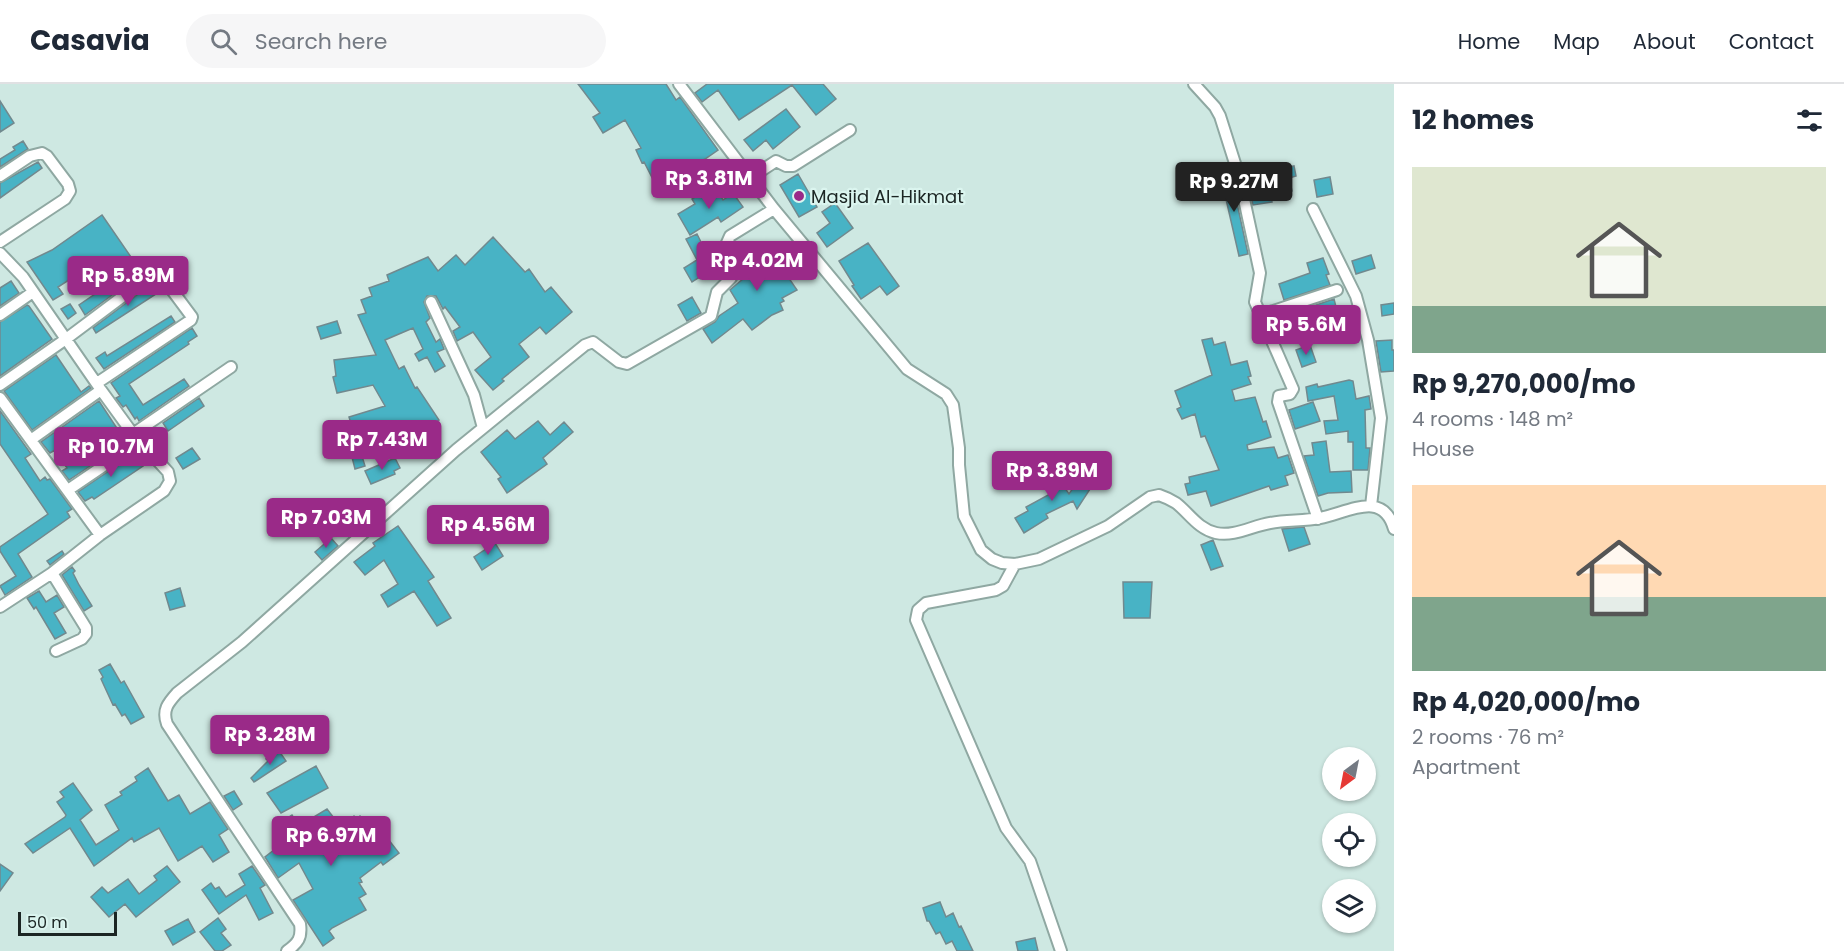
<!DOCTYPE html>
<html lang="en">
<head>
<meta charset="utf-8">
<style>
  body { margin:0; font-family:Poppins,sans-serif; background:#f6f6f7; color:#1f2937; height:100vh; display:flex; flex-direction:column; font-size:22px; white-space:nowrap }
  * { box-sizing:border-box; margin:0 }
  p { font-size:20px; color:#747a83 }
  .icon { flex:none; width:33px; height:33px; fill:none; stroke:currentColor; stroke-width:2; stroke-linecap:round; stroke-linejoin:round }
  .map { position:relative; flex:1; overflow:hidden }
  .panel { display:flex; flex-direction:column; background:#fff; width:450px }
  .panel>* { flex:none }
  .needle { width:39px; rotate:212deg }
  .fabs { position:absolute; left:1322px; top:663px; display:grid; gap:12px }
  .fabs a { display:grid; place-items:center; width:54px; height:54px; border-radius:50%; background:#fff; box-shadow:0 2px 4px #0004; font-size:30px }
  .scale { position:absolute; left:18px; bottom:15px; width:99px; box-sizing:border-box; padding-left:6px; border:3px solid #1b2523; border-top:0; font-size:16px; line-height:21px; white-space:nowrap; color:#1b2523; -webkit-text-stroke:4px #dbf5ef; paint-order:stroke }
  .price { position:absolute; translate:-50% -51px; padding:0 14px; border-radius:6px; background:#9a2a88; color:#fff; font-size:20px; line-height:39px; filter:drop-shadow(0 2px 3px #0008) }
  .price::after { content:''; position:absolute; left:50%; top:36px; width:18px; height:14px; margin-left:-9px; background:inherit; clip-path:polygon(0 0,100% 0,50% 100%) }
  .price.on { background:#222; color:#fff }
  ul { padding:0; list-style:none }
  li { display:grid; align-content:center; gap:12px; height:318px; padding:0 18px }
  li span { display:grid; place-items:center; height:186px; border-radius:0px; color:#555 }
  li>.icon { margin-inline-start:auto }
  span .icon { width:108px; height:108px; fill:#fffc; stroke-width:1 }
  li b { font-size:26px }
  h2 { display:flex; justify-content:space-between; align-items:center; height:72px; padding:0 18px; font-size:26px }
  header { display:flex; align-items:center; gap:36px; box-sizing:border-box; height:84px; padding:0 30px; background:#fff; border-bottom:2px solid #e0e1e3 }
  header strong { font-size:28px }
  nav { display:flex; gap:33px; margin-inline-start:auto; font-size:21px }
  .search { width:420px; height:54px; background:#f6f6f7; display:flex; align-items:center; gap:15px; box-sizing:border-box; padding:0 21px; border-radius:33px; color:#747a83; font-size:22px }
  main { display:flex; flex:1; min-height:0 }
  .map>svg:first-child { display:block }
  .building { fill:#48b3c5; stroke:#71898e; stroke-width:1.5 }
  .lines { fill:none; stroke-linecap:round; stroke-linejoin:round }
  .minor-casing { stroke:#8fa8a2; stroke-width:14 }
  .minor { stroke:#fff; stroke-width:10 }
  .poi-dot { fill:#9a2a88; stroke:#dbf5ef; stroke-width:2 }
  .labels { text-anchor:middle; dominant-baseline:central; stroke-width:4.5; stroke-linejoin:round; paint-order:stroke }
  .poi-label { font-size:18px; fill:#1b2523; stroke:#dbf5ef; text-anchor:start }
</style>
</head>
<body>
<header>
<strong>Casavia</strong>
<div class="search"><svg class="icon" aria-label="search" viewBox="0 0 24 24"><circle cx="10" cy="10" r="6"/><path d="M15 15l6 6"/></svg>Search here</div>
<nav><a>Home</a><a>Map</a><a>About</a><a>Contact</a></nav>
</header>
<main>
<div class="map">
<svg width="1394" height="867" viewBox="0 0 1394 867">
  <rect width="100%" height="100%" fill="#cee8e2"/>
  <!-- building -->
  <path class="building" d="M 578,0 L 666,0 L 676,16 L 680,13 L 718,66 L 705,75 L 669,93 L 673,100 L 659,107 L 644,78 L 642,79 L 636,66 L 641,64 L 625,36 L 603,49 L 593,33 L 600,29 Z
    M 707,0 L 823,0 L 836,15 L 816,31 L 792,1 L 739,36 L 718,6 L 702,18 L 695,9 Z
    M 0,17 L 14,39 L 0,48 Z
    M 786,25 L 800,43 L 773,65 L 766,56 L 753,67 L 744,56 Z
    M 23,57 L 28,65 L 0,83 L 0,75 L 15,66 L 13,63 Z
    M 38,78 L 42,84 L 0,114 L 0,99 Z
    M 1294,82 L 1296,92 L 1289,94 L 1292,107 L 1271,111 L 1272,118 L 1253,121 L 1247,95 L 1271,91 L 1270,87 Z
    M 1230,87 L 1248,170 L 1239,172 L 1220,89 Z
    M 798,90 L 817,123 L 799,133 L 780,101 Z
    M 1330,93 L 1333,110 L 1317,113 L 1314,96 Z
    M 714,101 L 723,116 L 733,109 L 743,123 L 721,138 L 718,133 L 690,151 L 678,130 L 695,120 L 692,115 Z
    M 835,119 L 853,144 L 827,163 L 817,149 L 830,139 L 822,128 Z
    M 102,131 L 142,189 L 85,231 L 79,221 L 117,195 L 104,173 L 58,203 L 63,210 L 53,216 L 27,178 L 52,166 Z
    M 697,150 L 707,170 L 712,167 L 720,180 L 692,198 L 684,184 L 697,176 L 686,155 Z
    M 493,153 L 525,188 L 529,185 L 545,208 L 551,203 L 572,228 L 546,250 L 540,243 L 519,260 L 529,273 L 502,295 L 504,297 L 493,306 L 475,286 L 491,273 L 473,248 L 457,257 L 453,247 L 460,243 L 445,223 L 443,225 L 436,212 L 427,212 L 424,218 L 430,234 L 426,238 L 436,258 L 440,255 L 444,265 L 437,268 L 445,282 L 435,288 L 427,273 L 419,277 L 415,270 L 423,265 L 413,244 L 385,256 L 399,285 L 404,282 L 415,304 L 417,303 L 439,336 L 429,343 L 431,346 L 409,360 L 412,366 L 399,372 L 385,340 L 354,349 L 349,333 L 385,322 L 373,301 L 337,309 L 333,293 L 336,292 L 334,276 L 376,271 L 358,231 L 366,229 L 361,216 L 372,212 L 369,204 L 389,197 L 387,191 L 428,173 L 438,187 L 456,171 L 465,181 Z
    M 779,158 L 789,173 L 795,187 L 788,193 L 797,206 L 782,214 L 784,217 L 780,219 L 783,226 L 772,231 L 752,246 L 743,235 L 712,259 L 703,245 L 715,238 L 719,232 L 738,219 L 730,206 L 744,194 L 739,184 L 769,169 L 767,166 Z
    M 868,159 L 899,202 L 887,211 L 880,202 L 861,215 L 852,202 L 854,201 L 839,177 Z
    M 1371,171 L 1375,184 L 1356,190 L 1352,177 Z
    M 1323,174 L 1329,190 L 1326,191 L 1330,201 L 1284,216 L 1279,200 L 1310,189 L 1307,179 Z
    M 11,197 L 19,209 L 0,222 L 0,204 Z
    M 153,199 L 159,208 L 96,249 L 93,244 Z
    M 692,213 L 701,229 L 687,237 L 678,221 Z
    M 1334,215 L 1336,223 L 1329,225 L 1331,235 L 1304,240 L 1301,226 Z
    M 1394,219 L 1394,230 L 1382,232 L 1381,221 Z
    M 70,220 L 76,229 L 68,235 L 61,225 Z
    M 27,221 L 29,222 L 52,255 L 0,292 L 0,238 Z
    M 171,232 L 175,238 L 104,285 L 96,274 L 105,268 L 107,272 Z
    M 337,237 L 341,249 L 321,255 L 317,243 Z
    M 192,244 L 197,252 L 188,258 L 189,260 L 129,300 L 143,321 L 184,295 L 189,302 L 139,337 L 137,333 L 135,335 L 126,321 L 123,323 L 116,314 L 120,312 L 111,299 Z
    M 1212,254 L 1214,261 L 1225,258 L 1231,281 L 1247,277 L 1251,292 L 1248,293 L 1251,300 L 1232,306 L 1235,317 L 1255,313 L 1263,338 L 1266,337 L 1271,353 L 1247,361 L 1248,366 L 1274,363 L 1278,374 L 1288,371 L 1294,389 L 1285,392 L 1288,401 L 1271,406 L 1269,402 L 1211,422 L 1206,407 L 1188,411 L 1185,400 L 1190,399 L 1189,393 L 1219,386 L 1205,352 L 1201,353 L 1195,330 L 1182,335 L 1177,325 L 1181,323 L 1175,307 L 1212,291 L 1202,256 Z
    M 1392,256 L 1392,266 L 1394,266 L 1394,287 L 1381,288 L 1376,257 Z
    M 1310,261 L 1316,278 L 1302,283 L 1296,266 Z
    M 56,271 L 81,308 L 89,302 L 91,304 L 32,346 L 4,307 Z
    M 1349,296 L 1353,297 L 1356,315 L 1369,312 L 1371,325 L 1365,326 L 1366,364 L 1370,364 L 1368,386 L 1353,386 L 1353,358 L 1348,358 L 1348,347 L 1326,350 L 1324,337 L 1338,336 L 1334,312 L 1308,317 L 1306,303 L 1317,300 L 1318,303 Z
    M 199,314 L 204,322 L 168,347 L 163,339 Z
    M 99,317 L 126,358 L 69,396 L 62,387 L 67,384 L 55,366 L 50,369 L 41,358 Z
    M 1313,318 L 1320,337 L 1295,345 L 1289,326 Z
    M 0,327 L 31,370 L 25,374 L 40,397 L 45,393 L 47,396 L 50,395 L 72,425 L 67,428 L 70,433 L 18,470 L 32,493 L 5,511 L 0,502 L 16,492 L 0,467 L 0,463 L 48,430 L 0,360 Z
    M 538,337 L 550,351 L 564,338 L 573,348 L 543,374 L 547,380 L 507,409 L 498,395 L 501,393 L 481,368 L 507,346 L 515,355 Z
    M 356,353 L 365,382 L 355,385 L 350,365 L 336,370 L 333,360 Z
    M 1326,357 L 1330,388 L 1351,387 L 1352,408 L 1328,409 L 1318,412 L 1304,372 L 1314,371 L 1312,359 Z
    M 192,364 L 200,375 L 183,385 L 176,374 Z
    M 134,370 L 143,382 L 94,415 L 92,413 L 85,417 L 78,408 Z
    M 395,374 L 400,384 L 394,387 L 395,390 L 371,400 L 365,387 Z
    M 1055,390 L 1069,410 L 1080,394 L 1092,402 L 1077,425 L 1073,417 L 1046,430 L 1048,434 L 1024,449 L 1015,434 L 1028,427 L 1026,423 L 1052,409 L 1044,397 Z
    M 398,442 L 434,493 L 428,497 L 451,534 L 437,542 L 414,507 L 388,523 L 381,511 L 398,500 L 384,476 L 365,491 L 354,478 L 375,462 L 373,459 Z
    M 1304,443 L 1310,460 L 1289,467 L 1282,445 Z
    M 331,454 L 338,462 L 322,476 L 315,468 Z
    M 1213,456 L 1223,482 L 1211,486 L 1201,461 Z
    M 495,459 L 503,472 L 482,486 L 474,473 Z
    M 62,467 L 64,470 L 50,481 L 47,477 Z
    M 72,483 L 75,487 L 73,489 L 79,501 L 92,522 L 84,527 L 62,491 Z
    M 1123,498 L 1152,498 L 1150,534 L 1124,534 Z
    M 180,504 L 185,522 L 170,526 L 165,509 Z
    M 39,507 L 46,518 L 57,511 L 64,523 L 54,529 L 66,549 L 55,555 L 36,523 L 34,525 L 27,514 Z
    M 110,580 L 121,599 L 124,597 L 144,633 L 131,640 L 125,630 L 122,632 L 115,620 L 113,621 L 101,595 L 103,593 L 99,586 Z
    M 279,667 L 286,677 L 254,698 L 251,694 L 268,677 L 266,675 Z
    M 316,682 L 328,704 L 281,729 L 267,709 Z
    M 148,684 L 168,717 L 179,711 L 190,730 L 210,718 L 228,745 L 219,751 L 229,768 L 213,778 L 202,762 L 178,777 L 159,744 L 134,758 L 132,754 L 94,782 L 70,744 L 33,769 L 25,760 L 65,733 L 66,731 L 57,718 L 64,713 L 60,708 L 73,699 L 92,726 L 80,736 L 96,761 L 119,746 L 105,721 L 122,711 L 120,708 L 137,697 L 135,693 Z
    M 234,707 L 242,720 L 233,726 L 224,712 Z
    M 327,725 L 340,742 L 354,732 L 356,735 L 360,732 L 373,748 L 376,749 L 381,746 L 399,769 L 383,781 L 381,778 L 360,794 L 362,798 L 359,799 L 366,810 L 359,814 L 366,826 L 332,844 L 329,847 L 334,854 L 323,862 L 293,816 L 313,805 L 299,779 L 278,794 L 265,773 L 293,751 L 283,737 L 292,731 L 299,742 Z
    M 0,780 L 13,789 L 0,807 Z
    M 167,782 L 180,798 L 136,833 L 125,820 L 109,833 L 91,813 L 102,803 L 108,809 L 128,795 L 139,810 L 157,796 L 154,792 Z
    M 252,782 L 265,801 L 260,804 L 273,829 L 259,836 L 246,811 L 219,830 L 202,806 L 211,799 L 215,805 L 219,803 L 226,813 L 245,801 L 239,790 Z
    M 940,818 L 946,833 L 953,829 L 959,843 L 961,842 L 973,867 L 957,867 L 952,857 L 946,860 L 940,848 L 936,850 L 929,837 L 927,837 L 923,824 Z
    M 218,834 L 226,845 L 221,849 L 231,861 L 222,867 L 215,867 L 200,848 Z
    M 188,835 L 195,848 L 173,861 L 165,847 Z
    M 1035,854 L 1038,867 L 1018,867 L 1016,858 Z"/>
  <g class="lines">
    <defs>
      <path id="minor" d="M 679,0 L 774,125 L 907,285 L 946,310 L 953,321 L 959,364 L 959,381 L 964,432 L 981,466 L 992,475 L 1002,479 L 1015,480 L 1039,475 L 1108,442 L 1150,413 L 1159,411 C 1165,413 1171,416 1176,419 C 1189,429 1198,445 1216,449 C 1234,453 1252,442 1270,439 C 1286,436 1304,437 1320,434 C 1347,429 1383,405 1394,445
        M 1194,0 L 1215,23 L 1220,32 L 1239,92 L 1260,189 L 1255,218 L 1293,305 L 1290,310 L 1279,312 L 1278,318 L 1318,435
        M 0,92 L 30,72 L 42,69 L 47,72 L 68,100 L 70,107 L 65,115 L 0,158
        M 750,94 L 776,77 L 786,82 L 793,82 L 850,46
        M 1313,125 L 1356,212 L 1368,256 L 1381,334 L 1371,422
        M 0,169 L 23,193 L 101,306 L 133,350 L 168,388 L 170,397 L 164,407 L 100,451 L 52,489 L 86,544 L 86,550 L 82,555 L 56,567
        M 431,218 L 474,311 L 483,344
        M 0,231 L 33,208
        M 1261,231 L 1337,206
        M 0,301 L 66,255 L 150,192 L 160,190 L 192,233 L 191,236 L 97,299
        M 0,314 L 100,451
        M 133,350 L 231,283
        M 32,355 L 101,306
        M 68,406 L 140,357
        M 1015,480 L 1003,502 L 996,506 L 926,519 L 918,526 L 916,536 L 1006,744 L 1030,777 L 1061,867
        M 0,523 L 52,489
        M 287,867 C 298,859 302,854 300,840 L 167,640 C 162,626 168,619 177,609 L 242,558 L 456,366 L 585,261 L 593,258 L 619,278 L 627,280 L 711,232 L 717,208 L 731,194 L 726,161 L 730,152 L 774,125"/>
    </defs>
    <!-- minor casing -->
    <use href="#minor" class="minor-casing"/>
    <!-- minor -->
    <use href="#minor" class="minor"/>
  </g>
  <!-- markers -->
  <circle class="poi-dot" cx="799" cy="112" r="6"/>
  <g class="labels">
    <!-- poi labels -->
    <g class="poi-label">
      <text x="811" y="112">Masjid Al-Hikmat</text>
    </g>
  </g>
</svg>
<div class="fabs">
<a><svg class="needle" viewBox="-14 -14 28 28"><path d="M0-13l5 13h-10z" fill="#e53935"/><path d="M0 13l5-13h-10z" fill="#747a83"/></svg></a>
<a><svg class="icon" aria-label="locate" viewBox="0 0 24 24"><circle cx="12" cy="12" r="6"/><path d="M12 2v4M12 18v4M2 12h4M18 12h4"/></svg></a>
<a><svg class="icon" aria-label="layers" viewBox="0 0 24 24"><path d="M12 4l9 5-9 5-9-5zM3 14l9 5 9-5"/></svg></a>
</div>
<div class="scale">50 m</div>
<b class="price" style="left:709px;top:126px">Rp 3.81M</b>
<b class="price on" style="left:1234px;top:129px">Rp 9.27M</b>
<b class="price" style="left:757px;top:208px">Rp 4.02M</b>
<b class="price" style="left:128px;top:223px">Rp 5.89M</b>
<b class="price" style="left:1306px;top:272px">Rp 5.6M</b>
<b class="price" style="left:382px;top:387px">Rp 7.43M</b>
<b class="price" style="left:111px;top:394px">Rp 10.7M</b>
<b class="price" style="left:1052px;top:418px">Rp 3.89M</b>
<b class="price" style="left:326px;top:465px">Rp 7.03M</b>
<b class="price" style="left:488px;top:472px">Rp 4.56M</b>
<b class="price" style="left:270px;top:682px">Rp 3.28M</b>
<b class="price" style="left:331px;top:783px">Rp 6.97M</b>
</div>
<section class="panel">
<h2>12 homes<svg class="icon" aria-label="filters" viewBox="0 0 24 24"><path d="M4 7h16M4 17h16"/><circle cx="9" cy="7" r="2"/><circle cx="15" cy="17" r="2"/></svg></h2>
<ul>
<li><span style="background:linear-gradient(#dfe7d0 75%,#7fa58c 0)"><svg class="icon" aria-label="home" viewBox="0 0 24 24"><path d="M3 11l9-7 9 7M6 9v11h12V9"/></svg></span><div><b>Rp 9,270,000/mo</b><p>4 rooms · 148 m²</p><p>House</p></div></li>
<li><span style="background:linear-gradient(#ffd9b3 60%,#7fa58c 0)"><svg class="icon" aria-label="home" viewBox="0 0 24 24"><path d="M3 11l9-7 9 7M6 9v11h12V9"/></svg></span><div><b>Rp 4,020,000/mo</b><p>2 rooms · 76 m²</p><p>Apartment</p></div></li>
</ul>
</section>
</main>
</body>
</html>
